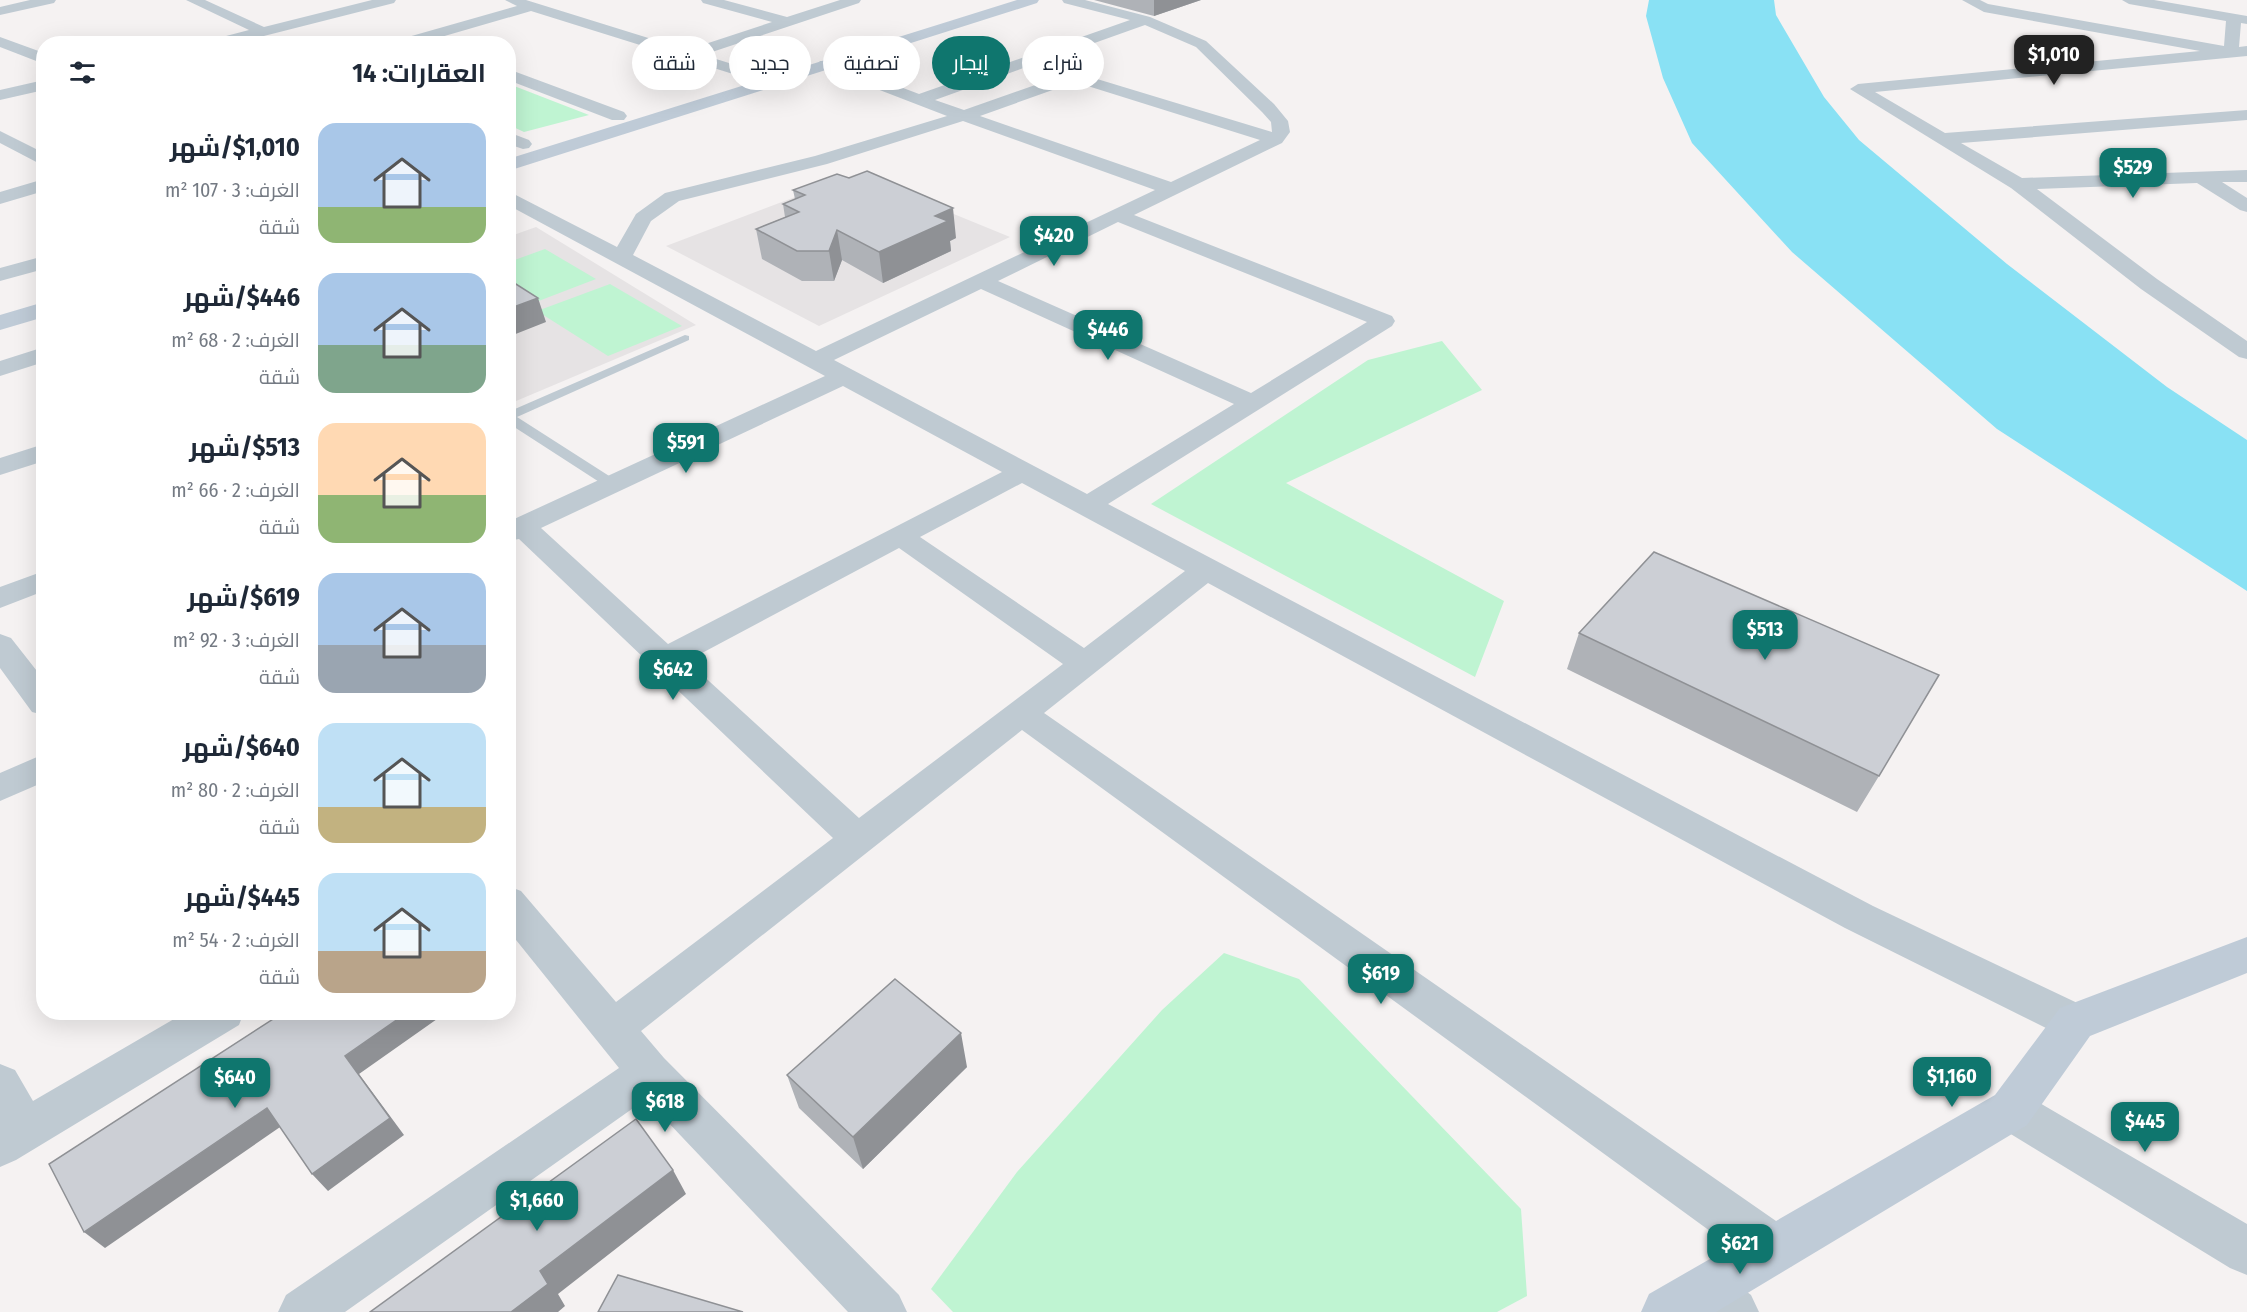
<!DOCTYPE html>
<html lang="ar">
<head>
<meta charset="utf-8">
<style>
  body { margin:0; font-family:"Fira Sans Condensed",Cairo,sans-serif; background:#f2f2f3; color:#1f2937; direction:rtl; height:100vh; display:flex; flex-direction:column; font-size:22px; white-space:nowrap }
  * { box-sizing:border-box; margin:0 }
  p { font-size:20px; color:#747a83 }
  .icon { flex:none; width:33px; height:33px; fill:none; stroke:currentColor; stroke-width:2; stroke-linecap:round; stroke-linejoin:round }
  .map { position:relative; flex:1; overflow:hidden; direction:ltr }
  .panel { position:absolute; left:36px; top:36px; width:480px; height:984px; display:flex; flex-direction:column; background:#fff; border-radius:24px; box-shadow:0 6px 24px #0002; direction:rtl }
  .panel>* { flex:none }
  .guide { position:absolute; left:534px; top:36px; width:570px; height:54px; direction:rtl; display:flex; gap:12px }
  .price { position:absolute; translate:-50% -51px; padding:0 14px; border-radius:12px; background:#0f766e; color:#fff; font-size:20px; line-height:39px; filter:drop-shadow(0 2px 3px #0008) }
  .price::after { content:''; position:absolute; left:50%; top:36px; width:18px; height:14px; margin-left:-9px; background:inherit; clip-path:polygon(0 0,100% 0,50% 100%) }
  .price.selected { background:#222; color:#fff }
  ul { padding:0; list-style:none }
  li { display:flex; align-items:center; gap:18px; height:150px; padding:0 30px }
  li span { display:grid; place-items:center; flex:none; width:168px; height:120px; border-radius:18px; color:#555 }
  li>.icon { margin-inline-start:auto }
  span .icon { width:72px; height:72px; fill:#fffc; stroke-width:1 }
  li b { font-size:26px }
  h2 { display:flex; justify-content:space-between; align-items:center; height:72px; padding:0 30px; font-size:26px }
  .pill { padding:0 21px; border-radius:27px; background:#fff; box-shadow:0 6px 24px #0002; font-size:21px; line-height:54px }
  .pill.selected { background:#0f766e; color:#fff }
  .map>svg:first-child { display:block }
  .education { fill:#e6e3e4 }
  .green { fill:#bff4d2 }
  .water { fill:#89e1f4 }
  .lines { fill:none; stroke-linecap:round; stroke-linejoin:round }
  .lane { fill:#bfcad2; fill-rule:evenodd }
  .street { fill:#bfcad2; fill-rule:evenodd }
  .secondary { fill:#bfcbd7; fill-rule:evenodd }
  .wall { fill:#afb2b7 }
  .shaded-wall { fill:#8f9195 }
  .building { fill:#cccfd5; stroke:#8f9195; stroke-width:1.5 }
</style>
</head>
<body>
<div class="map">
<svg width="2247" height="1312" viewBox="0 0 2247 1312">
  <rect width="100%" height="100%" fill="#f5f2f2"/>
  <!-- education -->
  <path class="education" d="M 856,174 L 1010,237 L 819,326 L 666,246 Z
    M 536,227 L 696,325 L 509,404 L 508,237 Z"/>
  <!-- green -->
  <path class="green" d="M 509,84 L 589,115 L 524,132 L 509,125 Z
    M 545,249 L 596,279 L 536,302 L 509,284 L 509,262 Z
    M 610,284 L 682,326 L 608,356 L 537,311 Z
    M 1442,341 L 1482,390 L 1286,483 L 1504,601 L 1475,677 L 1151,504 L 1368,360 Z
    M 1224,953 L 1299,979 L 1521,1209 L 1527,1296 L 1497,1312 L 953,1312 L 931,1289 L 1017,1172 L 1162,1010 Z"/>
  <!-- water -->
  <path class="water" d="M 1649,0 L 1774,0 L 1776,15 L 1824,97 L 1859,140 L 2007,264 L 2167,387 L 2247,440 L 2247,591 L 1997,429 L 1792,252 L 1692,143 L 1663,78 L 1646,16 Z"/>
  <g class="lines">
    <!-- lane -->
    <path class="lane" d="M 685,335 L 689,336 L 689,340 L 517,417 L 617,481 L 618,484 L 617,487 L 607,487 L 508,423 L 508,412 Z"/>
    <!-- street -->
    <path class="street" d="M 30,0 L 56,0 L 54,3 L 0,15 L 0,7 Z
      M 186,0 L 205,0 L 264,27 L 372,0 L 396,0 L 394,3 L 232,44 L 205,44 L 207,41 L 249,30 Z
      M 505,0 L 526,0 L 687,50 L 772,22 L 703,3 L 701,0 L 724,0 L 787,17 L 840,0 L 861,0 L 859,3 L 703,55 L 755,71 L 757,74 L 749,79 L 531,11 L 417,44 L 392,44 L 394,41 L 517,6 Z
      M 1062,0 L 1085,0 L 1150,17 L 1206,41 L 1274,104 L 1288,121 L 1290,132 L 1282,143 L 1134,215 L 1392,316 L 1395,321 L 1392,326 L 1108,504 L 1873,906 L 2090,1009 L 2096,1022 L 2090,1035 L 2075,1040 L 2060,1035 L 1845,928 L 1208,583 L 1044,713 L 1792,1232 L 1799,1249 L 1792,1266 L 1775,1273 L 1758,1266 L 1022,730 L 641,1031 L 664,1058 L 899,1295 L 907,1312 L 848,1312 L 646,1099 L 345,1312 L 278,1312 L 286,1295 L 619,1068 L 508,930 L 508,886 L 521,891 L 616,1002 L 833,838 L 519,539 L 508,541 L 508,522 L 512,520 L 825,376 L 508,205 L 508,191 L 617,247 L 636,214 L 665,193 L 815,156 L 947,116 L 820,67 L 818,64 L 820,61 L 832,61 L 919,94 L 1130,20 L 1064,3 ZM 1145,25 L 1196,47 L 1262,112 L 1271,122 L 1272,132 L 1041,62 ZM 1026,67 L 1058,77 L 964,110 L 935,100 ZM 1075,82 L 1260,140 L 1171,182 L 980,116 ZM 963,121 L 1155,190 L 816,351 L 633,255 L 651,221 L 679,201 L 827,164 ZM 1118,222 L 1367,322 L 1251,393 L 998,281 ZM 981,289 L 1234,404 L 1087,494 L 834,360 ZM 843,386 L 1002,472 L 668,644 L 541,528 ZM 1022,483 L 1185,571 L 1084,648 L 920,537 ZM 899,548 L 1063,664 L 859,818 L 687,661 Z
      M 1962,0 L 1980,0 L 1988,4 L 2224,46 L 2226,21 L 2129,4 L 2122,0 L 2154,0 L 2247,16 L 2247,24 L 2241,23 L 2239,47 L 2247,46 L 2247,56 L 1875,92 L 1945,133 L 2247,110 L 2247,120 L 1961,143 L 2022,178 L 2247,170 L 2247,182 L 2222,182 L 2247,198 L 2247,212 L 2240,210 L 2197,183 L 2037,189 L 2157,279 L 2247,341 L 2247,359 L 2239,357 L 2141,289 L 2011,188 L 1850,89 L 1858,84 L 2200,51 L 1984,12 Z
      M 0,37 L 44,53 L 44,64 L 0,47 Z
      M 508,69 L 624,112 L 627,116 L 624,120 L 612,120 L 508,80 Z
      M 44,80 L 44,90 L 0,100 L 0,90 Z
      M 0,131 L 44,153 L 44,166 L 0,143 Z
      M 508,132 L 529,140 L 532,144 L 529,148 L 523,149 L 508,144 Z
      M 44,179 L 44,191 L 0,204 L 0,192 Z
      M 44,256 L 44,269 L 0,281 L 0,268 Z
      M 44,347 L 44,362 L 0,376 L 0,361 Z
      M 44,444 L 44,461 L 0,475 L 0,458 Z
      M 44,571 L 44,591 L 0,608 L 0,587 Z
      M 0,634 L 11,638 L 44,680 L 44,715 L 32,712 L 0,668 Z
      M 44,754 L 44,782 L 0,801 L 0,773 Z
      M 186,1012 L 244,1012 L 239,1025 L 16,1160 L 0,1167 L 0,1064 L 15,1070 L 33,1101 Z
      M 2011,1089 L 2026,1095 L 2247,1224 L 2247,1275 L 2230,1268 L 1996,1125 L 1989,1110 L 1996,1095 Z
      M 1706,1267 L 1723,1274 L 1751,1295 L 1759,1312 L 1694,1312 L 1689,1308 L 1682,1291 L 1689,1274 Z"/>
    <!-- secondary -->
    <path class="secondary" d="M 1017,0 L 1039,0 L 1037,3 L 508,171 L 508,159 Z
      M 44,302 L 44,317 L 0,330 L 0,315 Z
      M 2247,937 L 2247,973 L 2090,1036 L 2027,1125 L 1716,1312 L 1641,1312 L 1649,1294 L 1995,1095 L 2060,1008 Z"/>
  </g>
  <!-- wall -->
  <path class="wall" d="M 1094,0 L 1201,0 L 1154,16 Z
    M 793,190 L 956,238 L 950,241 L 951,251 L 883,283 L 842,260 L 834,281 L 802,281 L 762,259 L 756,229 L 785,217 L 783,204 L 795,199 Z
    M 1579,633 L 1879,776 L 1857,812 L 1567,669 Z
    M 967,1067 L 863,1169 L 799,1108 L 787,1075 Z"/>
  <!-- shaded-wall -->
  <path class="shaded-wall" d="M 1154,0 L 1201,0 L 1154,16 Z
    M 953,208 L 956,238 L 950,241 L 951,251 L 883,283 L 879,252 L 935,216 Z
    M 837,230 L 842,260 L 834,281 L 829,251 Z
    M 538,298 L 546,322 L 508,337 L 508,309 Z
    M 408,1012 L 447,1012 L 359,1074 L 404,1135 L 328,1191 L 312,1174 L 345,1056 Z
    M 961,1033 L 967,1067 L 863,1169 L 853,1137 Z
    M 267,1108 L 283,1125 L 105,1248 L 84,1232 Z
    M 673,1170 L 686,1194 L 558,1294 L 565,1306 L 558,1312 L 511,1312 L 540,1271 Z"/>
  <!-- building -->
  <path class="building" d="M 867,171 L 953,208 L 935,216 L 948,221 L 879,252 L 837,230 L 829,251 L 797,251 L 756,229 L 799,212 L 783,204 L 805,195 L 793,190 L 837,174 L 849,178 Z
    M 508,279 L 538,298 L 508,309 Z
    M 1654,552 L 1939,675 L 1879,776 L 1579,633 Z
    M 895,979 L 961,1033 L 853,1137 L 787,1075 Z
    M 284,1012 L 408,1012 L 345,1056 L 390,1118 L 312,1174 L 267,1108 L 84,1232 L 49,1164 Z
    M 636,1119 L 673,1170 L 540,1271 L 548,1284 L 511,1312 L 370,1312 Z
    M 618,1275 L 743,1312 L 598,1312 Z"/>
</svg>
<b class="price selected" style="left:2054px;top:86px">$1,010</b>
<b class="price" style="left:2133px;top:199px">$529</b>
<b class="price" style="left:1054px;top:267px">$420</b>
<b class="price" style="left:1108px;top:361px">$446</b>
<b class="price" style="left:686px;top:474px">$591</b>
<b class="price" style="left:1765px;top:661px">$513</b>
<b class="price" style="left:673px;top:701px">$642</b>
<b class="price" style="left:1381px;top:1005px">$619</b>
<b class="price" style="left:1952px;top:1108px">$1,160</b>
<b class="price" style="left:235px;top:1109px">$640</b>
<b class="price" style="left:665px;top:1133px">$618</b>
<b class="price" style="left:2145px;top:1153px">$445</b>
<b class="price" style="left:537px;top:1232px">$1,660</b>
<b class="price" style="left:1740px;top:1275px">$621</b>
<div class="guide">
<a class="pill">شراء</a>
<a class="pill selected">إيجار</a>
<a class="pill">تصفية</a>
<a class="pill">جديد</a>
<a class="pill">شقة</a>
</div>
<section class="panel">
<h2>العقارات: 14<svg class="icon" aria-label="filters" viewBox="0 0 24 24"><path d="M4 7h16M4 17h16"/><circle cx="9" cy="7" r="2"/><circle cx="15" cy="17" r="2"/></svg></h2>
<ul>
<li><span style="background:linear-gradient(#a9c7e8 70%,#8fb573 0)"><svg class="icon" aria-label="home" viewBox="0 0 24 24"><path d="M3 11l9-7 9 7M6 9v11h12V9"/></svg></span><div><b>$1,010/شهر</b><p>الغرف: 3 · 107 m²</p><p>شقة</p></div></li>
<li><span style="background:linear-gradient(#a9c7e8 60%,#7fa58c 0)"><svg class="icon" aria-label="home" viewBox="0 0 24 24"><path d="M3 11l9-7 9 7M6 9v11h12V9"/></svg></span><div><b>$446/شهر</b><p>الغرف: 2 · 68 m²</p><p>شقة</p></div></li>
<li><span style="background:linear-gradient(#ffd9b3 60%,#8fb573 0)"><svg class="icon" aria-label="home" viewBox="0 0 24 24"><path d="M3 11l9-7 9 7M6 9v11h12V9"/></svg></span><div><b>$513/شهر</b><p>الغرف: 2 · 66 m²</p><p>شقة</p></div></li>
<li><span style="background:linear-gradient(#a9c7e8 60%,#9aa5b1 0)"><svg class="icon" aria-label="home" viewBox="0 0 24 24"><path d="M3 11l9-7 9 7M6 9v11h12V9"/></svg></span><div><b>$619/شهر</b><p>الغرف: 3 · 92 m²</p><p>شقة</p></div></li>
<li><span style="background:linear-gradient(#bfe0f5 70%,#c2b280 0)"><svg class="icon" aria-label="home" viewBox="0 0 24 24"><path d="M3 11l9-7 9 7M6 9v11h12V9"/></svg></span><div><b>$640/شهر</b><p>الغرف: 2 · 80 m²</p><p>شقة</p></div></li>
<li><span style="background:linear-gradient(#bfe0f5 65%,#b9a48a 0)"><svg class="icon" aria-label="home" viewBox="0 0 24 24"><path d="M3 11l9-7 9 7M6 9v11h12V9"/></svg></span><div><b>$445/شهر</b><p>الغرف: 2 · 54 m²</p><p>شقة</p></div></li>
</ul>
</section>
</div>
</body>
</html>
